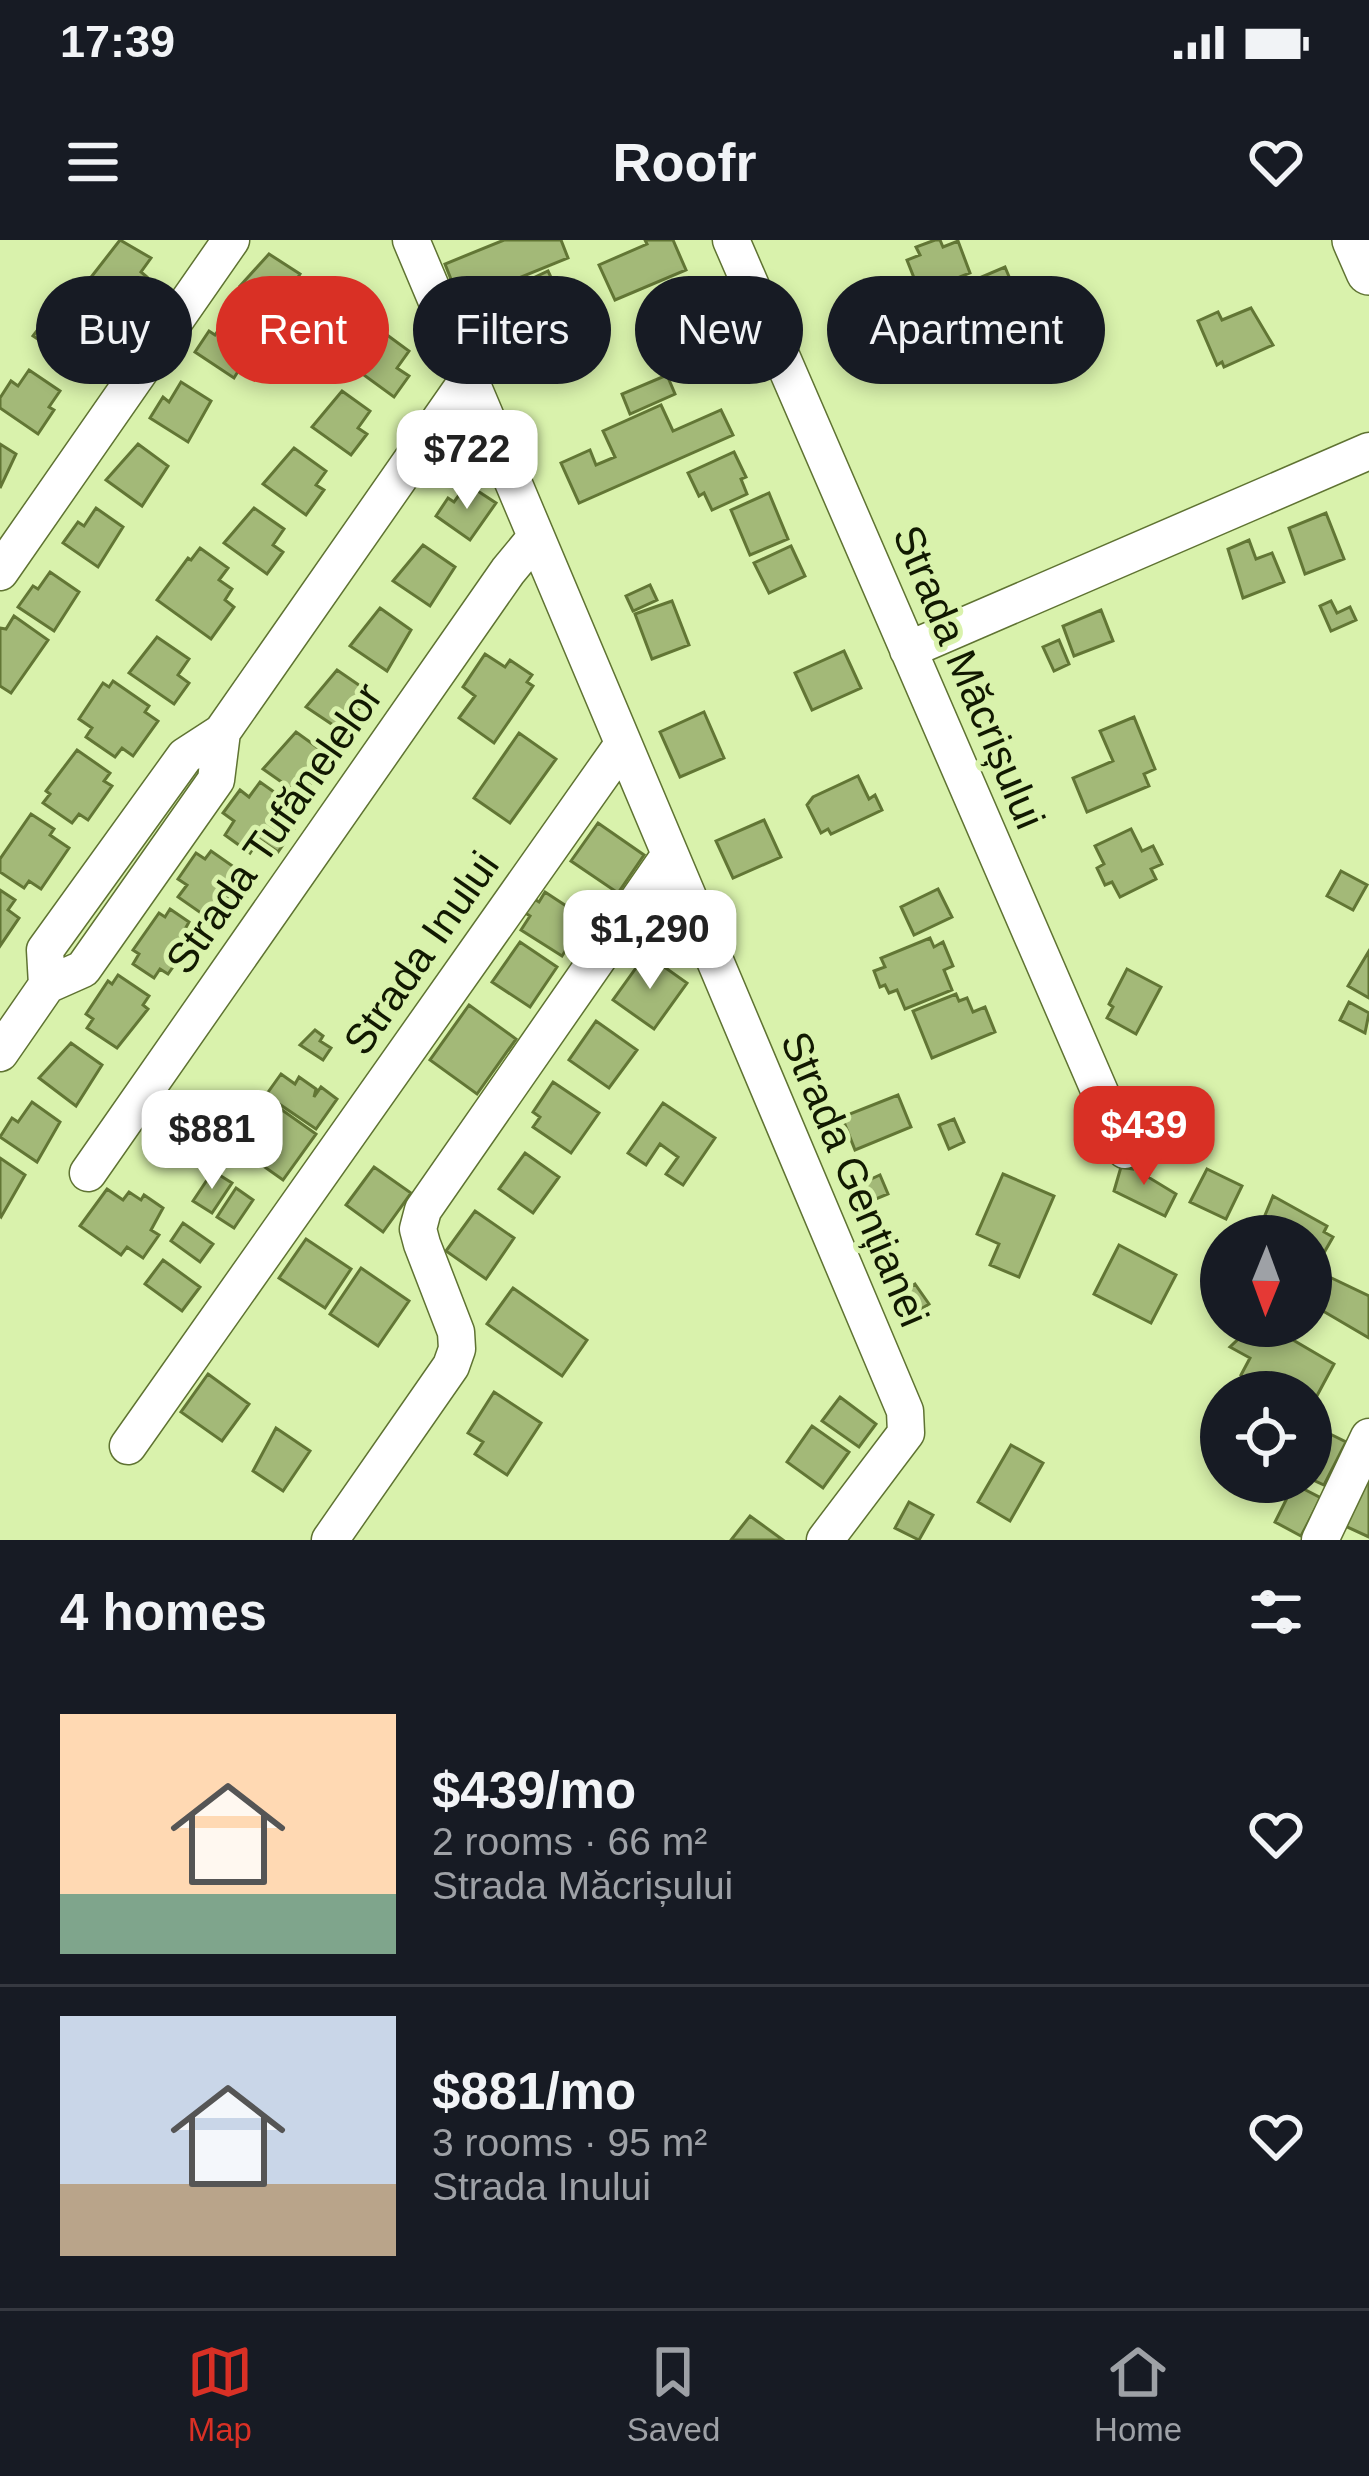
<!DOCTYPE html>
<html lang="en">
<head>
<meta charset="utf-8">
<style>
  body { margin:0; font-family:Helvetica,sans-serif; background:#242831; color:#f1f3f6; height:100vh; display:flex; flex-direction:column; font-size:45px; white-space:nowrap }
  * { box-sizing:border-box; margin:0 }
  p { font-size:39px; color:#9ea1a6 }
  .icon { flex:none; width:66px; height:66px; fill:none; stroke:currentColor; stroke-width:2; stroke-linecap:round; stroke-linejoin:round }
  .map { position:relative; height:1300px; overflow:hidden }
  .panel { display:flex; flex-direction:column; background:#171b24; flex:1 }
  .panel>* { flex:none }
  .top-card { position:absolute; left:36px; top:36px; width:1299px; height:108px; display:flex; gap:24px }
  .needle { width:78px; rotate:181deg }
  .tools { position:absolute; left:1200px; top:975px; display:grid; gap:24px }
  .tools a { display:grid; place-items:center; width:132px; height:132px; border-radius:50%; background:#171b24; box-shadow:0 6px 18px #0003; font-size:60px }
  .price { position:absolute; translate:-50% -102px; padding:0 27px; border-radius:24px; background:#fff; color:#222; font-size:39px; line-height:78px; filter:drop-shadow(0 3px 6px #0008) }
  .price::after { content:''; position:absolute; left:50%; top:72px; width:36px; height:27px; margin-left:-18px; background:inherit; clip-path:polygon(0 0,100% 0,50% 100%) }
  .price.active { background:#d93025; color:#fff }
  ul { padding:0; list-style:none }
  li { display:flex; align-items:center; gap:36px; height:300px; padding:0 60px }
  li+li { border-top:3px solid #363941 }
  li span { display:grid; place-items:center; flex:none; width:336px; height:240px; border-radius:0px; color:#555 }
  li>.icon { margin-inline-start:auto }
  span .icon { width:144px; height:144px; fill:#fffc; stroke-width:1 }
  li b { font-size:51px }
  h2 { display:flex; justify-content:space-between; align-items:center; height:144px; padding:0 60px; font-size:51px }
  .chip { padding:0 42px; border-radius:54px; background:#171b24; box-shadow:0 6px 18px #0003; font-size:42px; line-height:108px }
  .chip.active { background:#d93025; color:#fff }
  .status { display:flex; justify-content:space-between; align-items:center; height:84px; padding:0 60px; background:#171b24; direction:ltr }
  .status svg { height:33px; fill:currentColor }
  header { display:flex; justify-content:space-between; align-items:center; height:156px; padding:0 60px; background:#171b24; font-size:54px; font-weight:600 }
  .tab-bar { display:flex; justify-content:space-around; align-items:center; height:168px; border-top:3px solid #363941; background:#171b24; font-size:33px; color:#9ea1a6 }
  .tab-bar a { display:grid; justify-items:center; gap:6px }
  .tab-bar .active { color:#d93025 }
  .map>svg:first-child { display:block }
  .building { fill:#a3b978; stroke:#627635; stroke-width:3 }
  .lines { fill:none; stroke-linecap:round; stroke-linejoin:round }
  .minor-casing { stroke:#5f7332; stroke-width:39 }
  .major-casing { stroke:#5f7332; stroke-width:48 }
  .minor { stroke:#fff; stroke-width:36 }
  .major { stroke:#fff; stroke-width:45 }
  .labels { text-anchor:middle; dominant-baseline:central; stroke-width:10; stroke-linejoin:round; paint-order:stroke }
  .street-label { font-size:42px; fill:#111901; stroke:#d9f2ac }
</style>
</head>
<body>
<div class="status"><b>17:39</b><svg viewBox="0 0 49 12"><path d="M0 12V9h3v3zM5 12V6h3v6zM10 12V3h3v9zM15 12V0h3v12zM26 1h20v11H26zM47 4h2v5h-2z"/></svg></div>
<header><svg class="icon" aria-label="menu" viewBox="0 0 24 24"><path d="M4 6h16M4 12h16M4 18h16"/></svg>Roofr<svg class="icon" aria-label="heart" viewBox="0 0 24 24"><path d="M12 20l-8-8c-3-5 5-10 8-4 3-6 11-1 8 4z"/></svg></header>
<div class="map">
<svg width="1369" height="1300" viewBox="0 0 1369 1300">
  <rect width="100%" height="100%" fill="#d9f2ac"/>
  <!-- building -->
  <path class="building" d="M 120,0 L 151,18 L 141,32 L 147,37 L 130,62 L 92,36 Z
    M 504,0 L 561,0 L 568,18 L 460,62 L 445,24 Z
    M 645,0 L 673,0 L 686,30 L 615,60 L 599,25 L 647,4 Z
    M 935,0 L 940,0 L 943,7 L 958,1 L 970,33 L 920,53 L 907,20 L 920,15 L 916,7 Z
    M 269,14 L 300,34 L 277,72 L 240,46 Z
    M 1005,27 L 1015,51 L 982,65 L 972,41 Z
    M 548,31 L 555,46 L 534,56 L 527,41 Z
    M 61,59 L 105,89 L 83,129 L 33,96 Z
    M 931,59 L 950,103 L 891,127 L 872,83 Z
    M 1251,68 L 1273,105 L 1224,127 L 1222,122 L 1217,125 L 1198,81 L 1218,72 L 1222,80 Z
    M 228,76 L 259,97 L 234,138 L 195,112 L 209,91 L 215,95 Z
    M 383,92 L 409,111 L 397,128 L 409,136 L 394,157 L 353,127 Z
    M 29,130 L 60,151 L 49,167 L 54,170 L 38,194 L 0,168 L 0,158 L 11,141 L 18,146 Z
    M 667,135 L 675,154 L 630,174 L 622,154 Z
    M 181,142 L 211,161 L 188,202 L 150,178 L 163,157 L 169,162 Z
    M 342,151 L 370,171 L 358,188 L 367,194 L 351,215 L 312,187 Z
    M 661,165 L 673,191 L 721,170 L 733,195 L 579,263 L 561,223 L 590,210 L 596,225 L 615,217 L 603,191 Z
    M 0,204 L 16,214 L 0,248 Z
    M 138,204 L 168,226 L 142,266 L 106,240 Z
    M 294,208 L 326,231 L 316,245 L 324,250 L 306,275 L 263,244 Z
    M 734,212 L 746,237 L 741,239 L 747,254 L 712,270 L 704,253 L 699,256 L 688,233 Z
    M 467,244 L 496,263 L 470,300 L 436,276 L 448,258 L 454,262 Z
    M 769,253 L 788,299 L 750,315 L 731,270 Z
    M 96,268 L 123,287 L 98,327 L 63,303 L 78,282 L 84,286 Z
    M 254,268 L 284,289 L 273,305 L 283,312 L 267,334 L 224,303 Z
    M 1326,273 L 1344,319 L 1305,334 L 1289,288 Z
    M 1249,300 L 1256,319 L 1272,313 L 1284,342 L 1243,358 L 1228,309 Z
    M 423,305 L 455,327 L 430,366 L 393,341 Z
    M 791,306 L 805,336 L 769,353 L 754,323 Z
    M 200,308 L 228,328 L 219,340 L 232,349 L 225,360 L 234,367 L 211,399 L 157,360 L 188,318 L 191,320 Z
    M 50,332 L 79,352 L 54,391 L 18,367 L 33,346 L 38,349 Z
    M 650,345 L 657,360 L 633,371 L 626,356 Z
    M 672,361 L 689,405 L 652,419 L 635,374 Z
    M 1331,361 L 1337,373 L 1350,367 L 1356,380 L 1331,391 L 1320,366 Z
    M 380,368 L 411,390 L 387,431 L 350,406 Z
    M 1101,370 L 1113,401 L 1074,416 L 1063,386 Z
    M 14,376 L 48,400 L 11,453 L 0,446 L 0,388 L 6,389 Z
    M 157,397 L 189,419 L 178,435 L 189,443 L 174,464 L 129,433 Z
    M 1059,400 L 1069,424 L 1054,431 L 1043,407 Z
    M 844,411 L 861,448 L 812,470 L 795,433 Z
    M 485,414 L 505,427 L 510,420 L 532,435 L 527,442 L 533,446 L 494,503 L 459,478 L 475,456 L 463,447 Z
    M 337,430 L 369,452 L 345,493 L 306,467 Z
    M 113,441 L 149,466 L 145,472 L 158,481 L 133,516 L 122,508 L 115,517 L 86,497 L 92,488 L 79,479 L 103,443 L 109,447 Z
    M 704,472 L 724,518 L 680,537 L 660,492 Z
    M 1134,477 L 1155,529 L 1144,534 L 1149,546 L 1087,572 L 1073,538 L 1113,521 L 1100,491 Z
    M 296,492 L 328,515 L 303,557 L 263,529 Z
    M 519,493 L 556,519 L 510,583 L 474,558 Z
    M 77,510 L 110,533 L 104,541 L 112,546 L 88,580 L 79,574 L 72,583 L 43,563 L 50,554 L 46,551 Z
    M 858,536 L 869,559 L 875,555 L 882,570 L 831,594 L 828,589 L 821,593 L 807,565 L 813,557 Z
    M 260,542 L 288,562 L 278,577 L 294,589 L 278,612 L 259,599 L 250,613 L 225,595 L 234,581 L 223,573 L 240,550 L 249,557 Z
    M 31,574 L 54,589 L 50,595 L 69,608 L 41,649 L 29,641 L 24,648 L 0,632 L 0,619 Z
    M 764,580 L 781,617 L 733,638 L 716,601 Z
    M 598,583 L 644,615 L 618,653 L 571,621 Z
    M 1131,589 L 1142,611 L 1153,606 L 1162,624 L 1151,629 L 1156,639 L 1120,657 L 1112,642 L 1105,645 L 1097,628 L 1104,624 L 1095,606 Z
    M 211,611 L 244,634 L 211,680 L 178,657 L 187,645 L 178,639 L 196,613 L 205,619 Z
    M 1341,631 L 1367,645 L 1353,670 L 1327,656 Z
    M 938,649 L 952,677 L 914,695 L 901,667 Z
    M 0,650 L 15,660 L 8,670 L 19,678 L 0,706 Z
    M 545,652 L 586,679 L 562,716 L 521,690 L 530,676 L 519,669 L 528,655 L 539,662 Z
    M 170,669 L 189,682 L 184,691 L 194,697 L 168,734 L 160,729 L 154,738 L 133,724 L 139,714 L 133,710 L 159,673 L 165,677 Z
    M 930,698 L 934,707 L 943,702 L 953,726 L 944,730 L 952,750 L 905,769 L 897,750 L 889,753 L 885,745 L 880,747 L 874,731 L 885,727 L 881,718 Z
    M 520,702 L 557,727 L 530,767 L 492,742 Z
    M 1369,711 L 1369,758 L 1348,746 Z
    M 646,714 L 687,743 L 654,789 L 613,760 Z
    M 1127,729 L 1161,747 L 1136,794 L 1107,778 L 1113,767 L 1109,764 Z
    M 118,735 L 149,756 L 143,765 L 148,769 L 117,808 L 87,788 L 93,779 L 86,774 L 108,741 L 112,744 Z
    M 956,754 L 959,761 L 967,758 L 973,772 L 985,767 L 995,792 L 932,818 L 913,771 Z
    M 1349,762 L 1369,773 L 1365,793 L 1340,780 Z
    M 469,765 L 516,799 L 477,854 L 430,820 Z
    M 596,781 L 637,810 L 609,848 L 569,820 Z
    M 315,790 L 323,796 L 320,801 L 331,808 L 323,820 L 300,805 Z
    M 71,803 L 102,825 L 76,866 L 39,838 Z
    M 281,834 L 295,844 L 299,837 L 316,849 L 314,857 L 321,847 L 337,859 L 316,889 L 266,855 Z
    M 553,842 L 599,873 L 571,913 L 533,887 L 540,877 L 533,872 Z
    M 898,855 L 911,887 L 855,910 L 842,877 Z
    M 268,860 L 316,894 L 283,940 L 235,906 Z
    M 32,862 L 60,882 L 37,922 L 0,897 L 12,878 L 18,882 Z
    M 663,863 L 715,898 L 683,945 L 666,934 L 678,917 L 660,904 L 646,925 L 628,913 Z
    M 954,879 L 964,902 L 949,909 L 939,885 Z
    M 525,913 L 559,937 L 533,973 L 499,949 Z
    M 0,918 L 25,935 L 1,977 L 0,976 Z
    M 1137,920 L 1152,927 L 1148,937 L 1176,954 L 1165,976 L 1114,951 L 1121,927 L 1133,929 Z
    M 374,927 L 411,953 L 383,992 L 346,965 Z
    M 1207,929 L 1242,946 L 1226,979 L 1190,962 Z
    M 213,931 L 232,943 L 212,973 L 193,961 Z
    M 1003,934 L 1054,956 L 1019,1037 L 990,1025 L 999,1004 L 977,994 Z
    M 880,935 L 888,954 L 854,968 L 847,950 Z
    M 236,948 L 253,960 L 234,988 L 217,977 Z
    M 107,949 L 123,960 L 129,952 L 141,960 L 144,955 L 163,968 L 151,990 L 159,995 L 143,1018 L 127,1007 L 121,1015 L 80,986 Z
    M 1273,956 L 1327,986 L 1324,992 L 1333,997 L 1317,1025 L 1311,1022 L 1311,996 L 1265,996 L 1258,992 Z
    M 475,971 L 514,998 L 486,1039 L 446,1011 Z
    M 183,983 L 213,1004 L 200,1022 L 171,1001 Z
    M 306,999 L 351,1029 L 325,1068 L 279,1038 Z
    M 1119,1005 L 1176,1035 L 1151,1083 L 1094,1054 Z
    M 163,1020 L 200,1047 L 182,1071 L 145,1044 Z
    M 361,1028 L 409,1061 L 378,1106 L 330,1074 Z
    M 1319,1032 L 1369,1056 L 1369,1098 L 1311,1064 L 1311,1048 Z
    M 915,1044 L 929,1064 L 905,1079 L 892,1059 Z
    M 513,1048 L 587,1100 L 562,1136 L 487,1084 Z
    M 1252,1086 L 1269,1086 L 1334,1124 L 1312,1165 L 1311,1152 L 1272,1152 L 1241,1135 L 1250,1118 L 1230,1107 Z
    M 208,1134 L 249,1164 L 222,1201 L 181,1172 Z
    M 494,1152 L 541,1183 L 507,1235 L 475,1214 L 483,1202 L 468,1193 Z
    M 840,1157 L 876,1184 L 859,1207 L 822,1181 Z
    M 812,1186 L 849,1212 L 823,1248 L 787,1222 Z
    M 276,1188 L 310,1211 L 283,1251 L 253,1231 Z
    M 1324,1191 L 1346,1202 L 1324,1245 L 1311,1239 L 1311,1217 Z
    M 1011,1205 L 1043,1223 L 1010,1281 L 978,1262 Z
    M 1366,1238 L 1369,1240 L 1369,1297 L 1343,1285 Z
    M 1294,1244 L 1321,1258 L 1301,1296 L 1275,1282 Z
    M 909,1262 L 933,1275 L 919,1300 L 895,1288 Z
    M 750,1276 L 783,1300 L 731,1300 Z"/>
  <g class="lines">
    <defs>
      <path id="minor" d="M 411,0 L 905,1171 L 906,1193 L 825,1300
        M 731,0 L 1125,910
        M 0,332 L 231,0
        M 908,410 L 1369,211
        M 47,745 L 45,710 L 185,516 L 222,492 L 469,138
        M 0,813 L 47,745 L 83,729 L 216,540 L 222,492
        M 88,933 L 508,331 L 536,297
        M 128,1206 L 621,507
        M 330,1300 L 451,1126 L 457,1109 L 456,1092 L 422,1004 L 418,989 L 423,970 L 669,616
        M 1320,1300 L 1369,1197"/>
      <path id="major" d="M 1355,0 L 1369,32"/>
    </defs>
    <!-- minor casing -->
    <use href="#minor" class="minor-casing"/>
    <!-- major casing -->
    <use href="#major" class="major-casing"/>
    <!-- minor -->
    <use href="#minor" class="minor"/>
    <!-- major -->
    <use href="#major" class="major"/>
  </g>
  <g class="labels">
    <!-- street labels -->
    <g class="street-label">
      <text transform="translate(969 437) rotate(67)">Strada Măcrișului</text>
      <text transform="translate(274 588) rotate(-55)">Strada Tufănelelor</text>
      <text transform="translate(421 713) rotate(-55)">Strada Inului</text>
      <text transform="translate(855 939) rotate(67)">Strada Gențianei</text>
    </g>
  </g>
</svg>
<div class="tools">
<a><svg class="needle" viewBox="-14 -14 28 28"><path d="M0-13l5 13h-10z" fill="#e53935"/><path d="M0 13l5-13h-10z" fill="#9ea1a6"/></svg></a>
<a><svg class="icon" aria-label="locate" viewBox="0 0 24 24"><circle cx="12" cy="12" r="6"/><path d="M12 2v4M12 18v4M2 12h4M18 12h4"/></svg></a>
</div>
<b class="price" style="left:467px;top:272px">$722</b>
<b class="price" style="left:650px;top:752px">$1,290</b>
<b class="price active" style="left:1144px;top:948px">$439</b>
<b class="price" style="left:212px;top:952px">$881</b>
<div class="top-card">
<a class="chip">Buy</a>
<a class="chip active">Rent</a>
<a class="chip">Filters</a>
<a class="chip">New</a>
<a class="chip">Apartment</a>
</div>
</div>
<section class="panel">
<h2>4 homes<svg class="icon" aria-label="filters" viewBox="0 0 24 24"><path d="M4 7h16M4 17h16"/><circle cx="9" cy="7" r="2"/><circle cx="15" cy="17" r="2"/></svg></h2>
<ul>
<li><span style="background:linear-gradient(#ffd9b3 75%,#7fa58c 0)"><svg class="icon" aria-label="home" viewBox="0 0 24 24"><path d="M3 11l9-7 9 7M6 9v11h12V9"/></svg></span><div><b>$439/mo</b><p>2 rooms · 66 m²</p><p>Strada Măcrișului</p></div><svg class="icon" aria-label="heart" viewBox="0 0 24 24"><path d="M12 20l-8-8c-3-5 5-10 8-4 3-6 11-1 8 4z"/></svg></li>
<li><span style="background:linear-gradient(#c9d6e8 70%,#b9a48a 0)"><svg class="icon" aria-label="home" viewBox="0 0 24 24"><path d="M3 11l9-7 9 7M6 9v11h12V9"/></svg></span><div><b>$881/mo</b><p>3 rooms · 95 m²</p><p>Strada Inului</p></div><svg class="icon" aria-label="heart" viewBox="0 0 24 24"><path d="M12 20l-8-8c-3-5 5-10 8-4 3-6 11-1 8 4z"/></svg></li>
</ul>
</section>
<nav class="tab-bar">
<a class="active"><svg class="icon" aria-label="map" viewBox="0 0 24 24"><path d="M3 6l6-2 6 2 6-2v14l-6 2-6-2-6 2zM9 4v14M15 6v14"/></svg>Map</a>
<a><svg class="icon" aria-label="saved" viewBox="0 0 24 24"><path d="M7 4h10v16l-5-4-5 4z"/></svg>Saved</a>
<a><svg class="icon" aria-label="home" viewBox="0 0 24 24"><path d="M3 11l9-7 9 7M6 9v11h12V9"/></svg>Home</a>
</nav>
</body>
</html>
